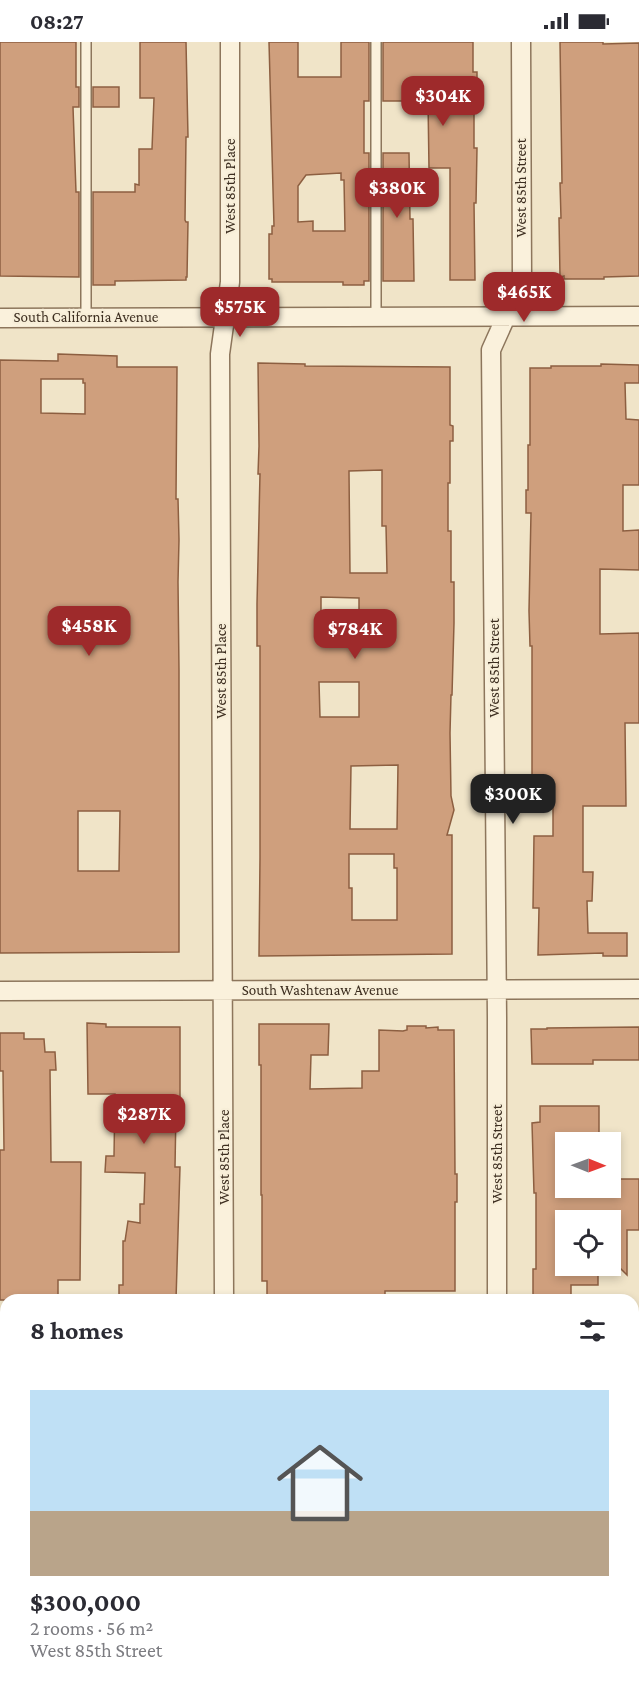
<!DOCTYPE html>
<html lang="en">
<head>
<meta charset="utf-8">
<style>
  body { margin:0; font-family:"Crimson Pro",serif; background:#f2f2f3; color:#2b2b33; height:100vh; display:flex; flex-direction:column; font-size:22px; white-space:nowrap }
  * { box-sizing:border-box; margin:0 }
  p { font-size:20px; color:#7c7c81 }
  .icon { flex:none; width:33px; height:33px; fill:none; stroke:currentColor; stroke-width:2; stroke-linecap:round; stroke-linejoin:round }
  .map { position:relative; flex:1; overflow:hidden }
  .details { position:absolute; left:0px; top:1252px; width:639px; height:404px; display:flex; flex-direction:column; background:#fff; border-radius:18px 18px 0 0; box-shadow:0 3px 9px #0003 }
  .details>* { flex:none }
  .needle { width:39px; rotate:91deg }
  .controls { position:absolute; left:555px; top:1090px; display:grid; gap:12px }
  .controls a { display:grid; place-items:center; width:66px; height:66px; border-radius:0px; background:#fff; box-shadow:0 3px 9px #0003; font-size:30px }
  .price { position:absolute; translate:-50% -51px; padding:0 14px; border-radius:12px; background:#9e2a2b; color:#fff; font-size:20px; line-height:39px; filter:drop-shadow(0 2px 3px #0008) }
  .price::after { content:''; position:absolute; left:50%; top:36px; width:18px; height:14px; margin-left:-9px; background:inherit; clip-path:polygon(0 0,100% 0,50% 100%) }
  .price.on { background:#222; color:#fff }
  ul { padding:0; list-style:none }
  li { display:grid; align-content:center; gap:12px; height:318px; padding:0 30px }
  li+li { border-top:2px solid #e1e1e2 }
  li span { display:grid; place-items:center; height:186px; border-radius:0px; color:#555 }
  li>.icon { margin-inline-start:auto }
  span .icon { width:108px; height:108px; fill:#fffc; stroke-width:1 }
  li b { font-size:26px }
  h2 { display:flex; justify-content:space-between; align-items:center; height:72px; padding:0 30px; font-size:26px }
  .status { display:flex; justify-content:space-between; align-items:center; height:42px; padding:0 30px; background:#fff; direction:ltr }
  .status svg { height:16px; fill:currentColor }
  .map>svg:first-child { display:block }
  .green { fill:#c9cf9b }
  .building { fill:#cf9f7d; stroke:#8d5f41; stroke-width:1.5; fill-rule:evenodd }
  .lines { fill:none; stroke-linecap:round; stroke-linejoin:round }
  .lane-casing { stroke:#8d765c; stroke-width:12 }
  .street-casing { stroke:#8d765c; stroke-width:21 }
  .path { stroke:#8d765c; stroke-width:4; stroke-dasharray:4.5 3; stroke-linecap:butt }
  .lane { stroke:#faf1dc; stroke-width:9 }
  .street { stroke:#faf1dc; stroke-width:18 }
  .rail-casing { stroke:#3d2e20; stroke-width:7 }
  .rail { stroke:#f7eed8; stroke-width:4.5; stroke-dasharray:14; stroke-linecap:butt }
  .labels { text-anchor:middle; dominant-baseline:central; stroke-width:4.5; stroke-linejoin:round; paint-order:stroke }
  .street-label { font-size:15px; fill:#3d2e20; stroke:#f7eed8 }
</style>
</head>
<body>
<div class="status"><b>08:27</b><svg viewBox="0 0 49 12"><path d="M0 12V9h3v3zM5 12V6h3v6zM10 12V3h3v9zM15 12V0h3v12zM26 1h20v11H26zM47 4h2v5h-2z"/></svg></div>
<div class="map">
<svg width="639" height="1655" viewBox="0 0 639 1655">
  <rect width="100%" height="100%" fill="#f0e4c8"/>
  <!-- green -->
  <path class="green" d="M 0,1562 L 6,1562 L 6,1650 L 633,1650 L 633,1564 L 639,1564 L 639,1655 L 0,1655 Z"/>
  <!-- building -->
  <path class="building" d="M 0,0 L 76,0 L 76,45 L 79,45 L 79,65 L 73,65 L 76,150 L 79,150 L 79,235 L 0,234 Z
    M 140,0 L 186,0 L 188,95 L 186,95 L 185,178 L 186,180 L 188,180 L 187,235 L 186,235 L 186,238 L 115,239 L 115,243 L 93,243 L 93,150 L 135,150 L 135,142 L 139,143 L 139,107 L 152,107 L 154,56 L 140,56 Z
    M 269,0 L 298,0 L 298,35 L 341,35 L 341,0 L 369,0 L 369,59 L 364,59 L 364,111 L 369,111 L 369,239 L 364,239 L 364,243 L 343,243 L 343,240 L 272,240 L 272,237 L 269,237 L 269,192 L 272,192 L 272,184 L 274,184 ZM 341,131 L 341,138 L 344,138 L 345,189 L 313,189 L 313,179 L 298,180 L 298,144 L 306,133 Z
    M 383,0 L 473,0 L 473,30 L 477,30 L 477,49 L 474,49 L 474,106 L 477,106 L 476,161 L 474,161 L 475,238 L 450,238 L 450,126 L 429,126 L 428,59 L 383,59 Z
    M 560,0 L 603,0 L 603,2 L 639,1 L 639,234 L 604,235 L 604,237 L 564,237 L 564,234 L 560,235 L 559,176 L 561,176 L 560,141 L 562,141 Z
    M 93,45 L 119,45 L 119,65 L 93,65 Z
    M 383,111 L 409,111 L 410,177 L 413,177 L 414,239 L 383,239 Z
    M 58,312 L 117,314 L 117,325 L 177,325 L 176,457 L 178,457 L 179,498 L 178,540 L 179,628 L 179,910 L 0,911 L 0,318 L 58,319 ZM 41,337 L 83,337 L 83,341 L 85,341 L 85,372 L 41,371 ZM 78,769 L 120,769 L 119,829 L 78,829 Z
    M 258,321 L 305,322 L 305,324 L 450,325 L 450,383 L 453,384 L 453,399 L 450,399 L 450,441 L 448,441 L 448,489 L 451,489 L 451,540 L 454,540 L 454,581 L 452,653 L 451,653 L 450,691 L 451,754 L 454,768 L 447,793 L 452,793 L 452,912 L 259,914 L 260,816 L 260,604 L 257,604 L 257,562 L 260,432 L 258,432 L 259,404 ZM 382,428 L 382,484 L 386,484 L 387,531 L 350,531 L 349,429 ZM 321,555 L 359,556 L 359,588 L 321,588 ZM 319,640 L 359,640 L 359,675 L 320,675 ZM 398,723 L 397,787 L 350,787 L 351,724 ZM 349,812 L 394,812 L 394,826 L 397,826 L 397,878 L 352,878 L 352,846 L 349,846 Z
    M 601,322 L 639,323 L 639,341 L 625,341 L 626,377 L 639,378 L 639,443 L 623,443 L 623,489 L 639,488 L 639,528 L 600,527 L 600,592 L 639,591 L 639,681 L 625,681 L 626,764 L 583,764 L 583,830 L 593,830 L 592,859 L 587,859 L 588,891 L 627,891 L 627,914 L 603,914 L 603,911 L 538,913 L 539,866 L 533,866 L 534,794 L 553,794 L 553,760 L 532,760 L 532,604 L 530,604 L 529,569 L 531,471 L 526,471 L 526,448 L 528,448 L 528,403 L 530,403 L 530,326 L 551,326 L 551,324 L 601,324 Z
    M 87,981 L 106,982 L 106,985 L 180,985 L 180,1068 L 176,1068 L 175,1125 L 180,1125 L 176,1258 L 119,1258 L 119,1243 L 123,1243 L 123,1199 L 125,1199 L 128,1179 L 140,1181 L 140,1162 L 144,1162 L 145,1131 L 105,1130 L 106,1114 L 114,1114 L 115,1052 L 88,1052 Z
    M 259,982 L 329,982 L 328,1013 L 311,1013 L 310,1047 L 362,1046 L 362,1029 L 379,1029 L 379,988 L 403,989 L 407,988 L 407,984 L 426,984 L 426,986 L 438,985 L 438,988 L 454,988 L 455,1132 L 457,1132 L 457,1160 L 455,1160 L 455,1249 L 385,1249 L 385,1258 L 267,1258 L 267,1239 L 262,1239 L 262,1153 L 261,1153 L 261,1023 L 259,1023 Z
    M 639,985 L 639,1018 L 593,1018 L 593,1022 L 532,1022 L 531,987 L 547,987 L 547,986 Z
    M 0,991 L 24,991 L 24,997 L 44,997 L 45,1010 L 55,1010 L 56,1028 L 50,1028 L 51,1120 L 81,1120 L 80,1238 L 58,1238 L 58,1258 L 0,1258 L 0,1108 L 4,1108 L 3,1029 L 0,1029 Z
    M 540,1064 L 599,1064 L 599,1097 L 570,1097 L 570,1101 L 566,1101 L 566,1146 L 610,1146 L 610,1137 L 639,1137 L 639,1188 L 627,1188 L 627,1233 L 610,1216 L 610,1179 L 566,1179 L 566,1224 L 598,1224 L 598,1243 L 571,1243 L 571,1255 L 533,1255 L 533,1227 L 536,1227 L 536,1151 L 534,1151 L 532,1081 L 540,1080 Z"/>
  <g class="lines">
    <defs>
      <path id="lane" d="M 86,0 L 86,275
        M 376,0 L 376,275"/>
      <path id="street" d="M 0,276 L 639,274
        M 0,949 L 639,947
        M 224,1258 L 220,312 L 230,240 L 230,0
        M 497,1258 L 497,976 L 491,308 L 522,239 L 521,0
        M 633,1373 L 639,1373"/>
    </defs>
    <!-- lane casing -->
    <use href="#lane" class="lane-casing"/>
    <!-- street casing -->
    <use href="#street" class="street-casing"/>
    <!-- path -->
    <path class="path" d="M 0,1604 L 6,1604
      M 633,1615 L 639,1615
      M 224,1655 L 233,1650"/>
    <!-- lane -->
    <use href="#lane" class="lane"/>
    <!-- street -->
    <use href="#street" class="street"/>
    <defs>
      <path id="rail" d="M 0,1534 L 6,1534
        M 633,1534 L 639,1534
        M 633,1546 L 639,1546
        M 0,1547 L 6,1547"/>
    </defs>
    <!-- rail casing -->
    <use href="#rail" class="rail-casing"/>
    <!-- rail -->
    <use href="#rail" class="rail"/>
  </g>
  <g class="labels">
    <!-- street labels -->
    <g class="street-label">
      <text transform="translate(230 144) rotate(-90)">West 85th Place</text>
      <text transform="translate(521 146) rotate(-90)">West 85th Street</text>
      <text x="86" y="275">South California Avenue</text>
      <text transform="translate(494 626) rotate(-90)">West 85th Street</text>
      <text transform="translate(221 629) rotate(-90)">West 85th Place</text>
      <text x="320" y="948">South Washtenaw Avenue</text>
      <text transform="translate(497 1112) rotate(-90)">West 85th Street</text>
      <text transform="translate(224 1115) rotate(-90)">West 85th Place</text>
    </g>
  </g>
</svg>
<div class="controls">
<a><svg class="needle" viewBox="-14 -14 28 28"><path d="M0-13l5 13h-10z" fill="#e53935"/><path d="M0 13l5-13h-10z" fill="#7c7c81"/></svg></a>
<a><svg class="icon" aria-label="locate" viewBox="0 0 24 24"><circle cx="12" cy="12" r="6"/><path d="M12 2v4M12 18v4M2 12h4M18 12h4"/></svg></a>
</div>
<b class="price" style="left:443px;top:85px">$304K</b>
<b class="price" style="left:397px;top:177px">$380K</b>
<b class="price" style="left:524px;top:281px">$465K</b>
<b class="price" style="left:240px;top:296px">$575K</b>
<b class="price" style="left:89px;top:615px">$458K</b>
<b class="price" style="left:355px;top:618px">$784K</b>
<b class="price on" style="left:513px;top:783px">$300K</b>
<b class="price" style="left:144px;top:1103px">$287K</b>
<section class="details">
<h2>8 homes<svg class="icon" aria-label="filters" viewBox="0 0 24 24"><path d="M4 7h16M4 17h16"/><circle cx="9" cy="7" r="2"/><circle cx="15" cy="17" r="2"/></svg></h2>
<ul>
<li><span style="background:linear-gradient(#bfe0f5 65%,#b9a48a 0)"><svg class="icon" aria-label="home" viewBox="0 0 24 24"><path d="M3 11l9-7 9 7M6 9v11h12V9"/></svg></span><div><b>$300,000</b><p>2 rooms · 56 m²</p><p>West 85th Street</p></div></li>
</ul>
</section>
</div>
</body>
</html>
